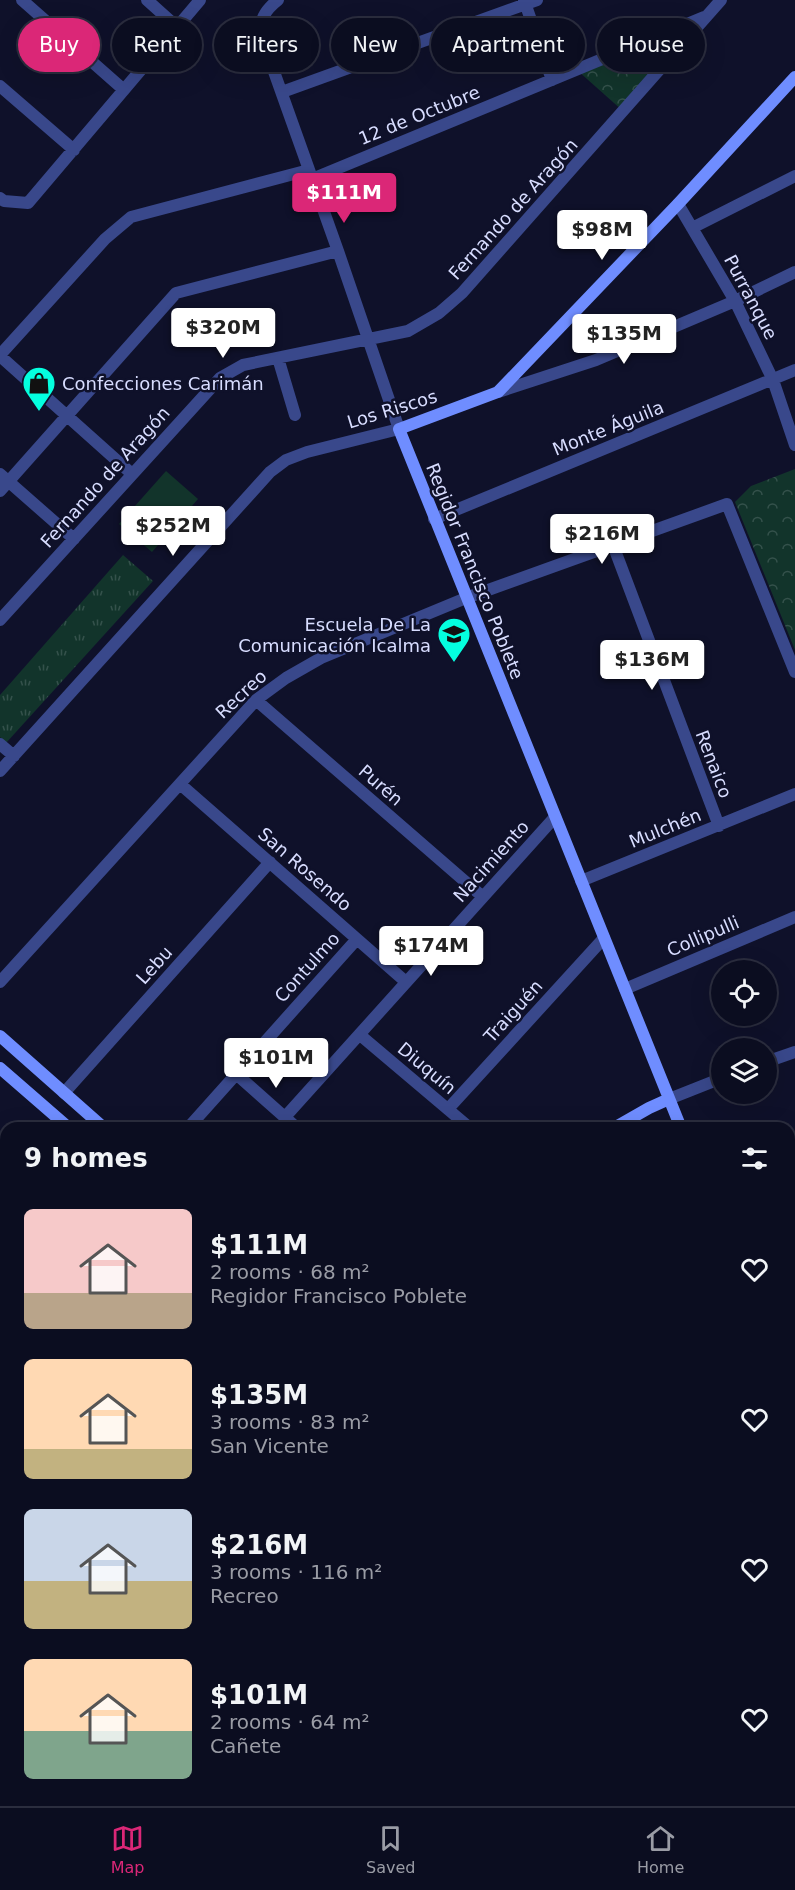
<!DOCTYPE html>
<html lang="en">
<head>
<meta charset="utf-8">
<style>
  body { margin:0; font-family:"DejaVu Sans",sans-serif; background:#191b2d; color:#f1f3f6; height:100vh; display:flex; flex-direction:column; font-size:22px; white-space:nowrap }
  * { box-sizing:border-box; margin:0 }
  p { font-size:20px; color:#9a9ca5 }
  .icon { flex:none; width:33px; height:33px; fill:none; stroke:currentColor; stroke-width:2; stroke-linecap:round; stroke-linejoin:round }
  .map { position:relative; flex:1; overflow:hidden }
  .sheet { position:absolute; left:0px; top:1122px; width:795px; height:684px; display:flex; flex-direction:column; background:#0b0d20; border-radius:18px 18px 0 0; box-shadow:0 6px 24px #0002,0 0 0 2px #2b2d3e }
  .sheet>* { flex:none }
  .guide { position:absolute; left:18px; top:18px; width:759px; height:54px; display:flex; gap:12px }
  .controls { position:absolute; left:711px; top:960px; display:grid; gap:12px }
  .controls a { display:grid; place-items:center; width:66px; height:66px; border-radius:50%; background:#0b0d20; box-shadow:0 6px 24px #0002,0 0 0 2px #2b2d3e; font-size:30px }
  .price { position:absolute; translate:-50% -51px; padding:0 14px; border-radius:6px; background:#fff; color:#222; font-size:20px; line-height:39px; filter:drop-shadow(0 2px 3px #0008) }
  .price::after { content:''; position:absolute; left:50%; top:36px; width:18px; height:14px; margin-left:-9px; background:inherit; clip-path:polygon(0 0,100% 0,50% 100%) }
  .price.current { background:#db2777; color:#fff }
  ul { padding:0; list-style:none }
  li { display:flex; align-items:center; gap:18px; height:150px; padding:0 24px }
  li span { display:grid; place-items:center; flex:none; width:168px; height:120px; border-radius:9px; color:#555 }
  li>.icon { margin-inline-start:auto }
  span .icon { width:72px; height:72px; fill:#fffc; stroke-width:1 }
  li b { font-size:26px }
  h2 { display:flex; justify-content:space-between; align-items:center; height:72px; padding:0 24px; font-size:26px }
  .tag { padding:0 21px; border-radius:27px; background:#0b0d20; box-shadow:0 6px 24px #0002,0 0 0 2px #2b2d3e; font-size:21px; line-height:54px }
  .tag.current { background:#db2777; color:#fff }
  .dock { display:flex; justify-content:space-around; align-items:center; height:84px; border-top:2px solid #2b2d3e; background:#0b0d20; font-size:16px; color:#9a9ca5 }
  .dock a { display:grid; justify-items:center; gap:3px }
  .dock .current { color:#db2777 }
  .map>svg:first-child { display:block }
  .grass { fill:url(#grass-tufts) }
  .park { fill:url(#park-crowns) }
  .pitch { fill:#12342b }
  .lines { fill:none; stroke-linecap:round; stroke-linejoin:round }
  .street { stroke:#39488b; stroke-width:12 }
  .secondary { stroke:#6f8dff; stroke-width:12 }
  .labels { text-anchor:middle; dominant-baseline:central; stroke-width:5; stroke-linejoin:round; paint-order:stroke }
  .street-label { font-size:18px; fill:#d8ddff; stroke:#0f112a }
  .poi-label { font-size:18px; fill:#d8ddff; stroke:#0f112a; text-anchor:start }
</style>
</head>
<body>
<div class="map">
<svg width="795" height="1806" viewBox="0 0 795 1806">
  <defs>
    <pattern id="grass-tufts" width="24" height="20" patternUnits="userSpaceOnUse" patternTransform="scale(1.5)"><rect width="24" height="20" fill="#12342b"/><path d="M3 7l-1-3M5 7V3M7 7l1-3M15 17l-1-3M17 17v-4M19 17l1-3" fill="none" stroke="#34514b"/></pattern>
    <pattern id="park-crowns" width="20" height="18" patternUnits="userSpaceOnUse" patternTransform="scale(1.5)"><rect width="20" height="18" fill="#12342b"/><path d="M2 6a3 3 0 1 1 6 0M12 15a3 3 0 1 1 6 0" fill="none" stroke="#34514b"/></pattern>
  </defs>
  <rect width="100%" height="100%" fill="#0f112a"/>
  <!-- grass -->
  <path class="grass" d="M 123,555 L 153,581 L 6,743 L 0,737 L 0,695 Z"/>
  <!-- park -->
  <path class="park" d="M 706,16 L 623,111 L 578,71 Z
    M 795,469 L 795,650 L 735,502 L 751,486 Z"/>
  <!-- pitch -->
  <path class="pitch" d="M 166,471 L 198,499 L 152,552 L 119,524 Z"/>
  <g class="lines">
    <!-- street -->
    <path class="street" d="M 22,0 L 124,90
      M 147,0 L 177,27
      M 524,0 L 552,80
      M 0,86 L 74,150
      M 282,92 L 537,0
      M 312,179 L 704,17
      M 0,198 L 4,201 L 28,203 L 200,0
      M 678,204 L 735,301 L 773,380 L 795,445
      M 692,228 L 795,176
      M 0,355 L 105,239 L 131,217 L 309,170
      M 0,356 L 132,474
      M 278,358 L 295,415
      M 498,392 L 596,360 L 735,301 L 795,272
      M 0,474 L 74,539
      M 0,491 L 176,293 L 338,251
      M 434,519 L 795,370
      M 613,545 L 719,826
      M 0,620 L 220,378 L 243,365 L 408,331 L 439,313 L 462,293 L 721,0
      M 256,700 L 483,897
      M 0,744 L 14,756
      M 0,771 L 270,472 L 286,460 L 307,452 L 399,429 L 338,251 L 262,38 C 258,21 265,10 278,0
      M 180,784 L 406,982
      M 581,881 L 795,794
      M 0,982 L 256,700 L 286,678 L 321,658 L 466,598 L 727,504 L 795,672
      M 625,989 L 795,917
      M 360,1035 L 470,1128
      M 766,1062 L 795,1052
      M 235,1073 L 297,1128
      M 64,1093 L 270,862
      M 669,1099 L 722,1078
      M 448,1109 L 604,938
      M 285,1117 L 555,817
      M 188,1128 L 357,939
      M 789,1196 L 795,1194
      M 0,1227 L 6,1229
      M 0,1364 L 6,1369
      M 0,1501 L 6,1506
      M 789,1542 L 795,1535
      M 0,1647 L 6,1652
      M 0,1762 L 6,1767
      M 297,1800 L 303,1806
      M 490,1800 L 497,1806
      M 519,1800 L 525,1806
      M 673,1800 L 680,1806
      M 157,1806 L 163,1800
      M 403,1806 L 409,1800
      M 790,1806 L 795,1801"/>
    <!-- secondary -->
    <path class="secondary" d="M 0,1036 L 104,1128
      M 0,1068 L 69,1128
      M 614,1128 L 649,1108 L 669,1099
      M 681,1128 L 399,429 L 498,392 L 678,204 L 795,77
      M 789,1399 L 795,1414
      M 789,1729 L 795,1734
      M 0,1805 L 6,1799"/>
  </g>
  <!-- icons -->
  <defs>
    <symbol id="shop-pin" viewBox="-11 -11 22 30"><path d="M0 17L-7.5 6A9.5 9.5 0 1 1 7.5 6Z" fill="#04ffdf" stroke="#0f112a"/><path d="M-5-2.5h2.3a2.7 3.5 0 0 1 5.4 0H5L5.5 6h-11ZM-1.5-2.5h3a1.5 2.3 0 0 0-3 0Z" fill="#111"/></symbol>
    <symbol id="school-pin" viewBox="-11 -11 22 30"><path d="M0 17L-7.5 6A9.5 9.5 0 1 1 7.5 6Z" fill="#04ffdf" stroke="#0f112a"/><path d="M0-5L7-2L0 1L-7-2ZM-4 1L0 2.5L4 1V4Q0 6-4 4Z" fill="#111"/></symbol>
  </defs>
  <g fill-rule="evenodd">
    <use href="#shop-pin" x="20" y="364" width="38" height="52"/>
    <use href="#school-pin" x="435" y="615" width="38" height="52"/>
  </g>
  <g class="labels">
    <!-- street labels -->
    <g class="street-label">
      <text transform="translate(419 115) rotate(-22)">12 de Octubre</text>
      <text transform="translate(513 209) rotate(-48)">Fernando de Aragón</text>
      <text transform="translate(751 297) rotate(62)">Purranque</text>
      <text transform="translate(392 409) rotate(-17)">Los Riscos</text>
      <text transform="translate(608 428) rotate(-22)">Monte Águila</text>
      <text transform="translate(105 477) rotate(-48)">Fernando de Aragón</text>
      <text transform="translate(475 571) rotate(68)">Regidor Francisco Poblete</text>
      <text transform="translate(241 694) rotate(-43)">Recreo</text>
      <text transform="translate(714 764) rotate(69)">Renaico</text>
      <text transform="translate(381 785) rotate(41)">Purén</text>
      <text transform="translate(665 828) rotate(-22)">Mulchén</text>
      <text transform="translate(491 861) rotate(-48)">Nacimiento</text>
      <text transform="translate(305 869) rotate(41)">San Rosendo</text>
      <text transform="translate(703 936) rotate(-23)">Collipulli</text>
      <text transform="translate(154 965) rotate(-48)">Lebu</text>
      <text transform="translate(307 967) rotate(-48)">Contulmo</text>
      <text transform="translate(513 1011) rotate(-48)">Traiguén</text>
      <text transform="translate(427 1068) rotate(40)">Diuquín</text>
    </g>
    <!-- poi labels -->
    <g class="poi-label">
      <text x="62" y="383">Confecciones Carimán</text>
      <text x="431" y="624" text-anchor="end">Escuela De La<tspan x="431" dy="21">Comunicación Icalma</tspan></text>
    </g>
  </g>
</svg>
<div class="controls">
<a><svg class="icon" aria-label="locate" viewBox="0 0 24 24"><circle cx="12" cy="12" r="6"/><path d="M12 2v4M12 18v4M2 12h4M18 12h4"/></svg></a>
<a><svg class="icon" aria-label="layers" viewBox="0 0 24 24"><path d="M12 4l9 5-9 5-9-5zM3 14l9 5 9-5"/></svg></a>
</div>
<b class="price current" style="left:344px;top:224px">$111M</b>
<b class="price" style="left:602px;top:261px">$98M</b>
<b class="price" style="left:223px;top:359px">$320M</b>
<b class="price" style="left:624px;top:365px">$135M</b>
<b class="price" style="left:173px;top:557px">$252M</b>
<b class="price" style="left:602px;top:565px">$216M</b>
<b class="price" style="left:652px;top:691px">$136M</b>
<b class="price" style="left:431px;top:977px">$174M</b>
<b class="price" style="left:276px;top:1089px">$101M</b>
<div class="guide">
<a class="tag current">Buy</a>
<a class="tag">Rent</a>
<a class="tag">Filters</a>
<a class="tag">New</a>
<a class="tag">Apartment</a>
<a class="tag">House</a>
</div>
<section class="sheet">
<h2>9 homes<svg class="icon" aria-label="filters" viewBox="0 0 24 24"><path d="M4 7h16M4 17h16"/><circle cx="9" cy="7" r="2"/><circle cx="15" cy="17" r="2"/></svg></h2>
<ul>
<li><span style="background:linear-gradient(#f6c9c9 70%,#b9a48a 0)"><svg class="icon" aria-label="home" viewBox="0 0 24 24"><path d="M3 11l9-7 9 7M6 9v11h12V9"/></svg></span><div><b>$111M</b><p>2 rooms · 68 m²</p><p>Regidor Francisco Poblete</p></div><svg class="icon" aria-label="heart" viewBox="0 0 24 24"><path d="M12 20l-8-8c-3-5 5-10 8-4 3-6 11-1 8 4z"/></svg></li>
<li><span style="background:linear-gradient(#ffd9b3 75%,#c2b280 0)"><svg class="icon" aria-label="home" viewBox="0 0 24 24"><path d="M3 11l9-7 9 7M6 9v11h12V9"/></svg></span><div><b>$135M</b><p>3 rooms · 83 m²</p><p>San Vicente</p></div><svg class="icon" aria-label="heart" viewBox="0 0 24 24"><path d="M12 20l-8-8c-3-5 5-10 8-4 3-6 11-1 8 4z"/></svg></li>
<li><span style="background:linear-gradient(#c9d6e8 60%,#c2b280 0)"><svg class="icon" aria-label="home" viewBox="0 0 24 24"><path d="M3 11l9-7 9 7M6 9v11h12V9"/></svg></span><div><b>$216M</b><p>3 rooms · 116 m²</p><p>Recreo</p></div><svg class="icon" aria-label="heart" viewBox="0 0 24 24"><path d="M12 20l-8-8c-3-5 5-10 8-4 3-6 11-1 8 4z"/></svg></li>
<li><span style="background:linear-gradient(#ffd9b3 60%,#7fa58c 0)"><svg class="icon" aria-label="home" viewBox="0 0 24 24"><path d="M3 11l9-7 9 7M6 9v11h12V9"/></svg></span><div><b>$101M</b><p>2 rooms · 64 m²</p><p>Cañete</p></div><svg class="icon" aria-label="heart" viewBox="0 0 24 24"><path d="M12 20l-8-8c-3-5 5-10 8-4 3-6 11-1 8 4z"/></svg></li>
</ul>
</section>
</div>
<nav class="dock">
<a class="current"><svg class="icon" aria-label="map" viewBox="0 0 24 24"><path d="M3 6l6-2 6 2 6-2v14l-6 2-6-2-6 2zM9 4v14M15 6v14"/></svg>Map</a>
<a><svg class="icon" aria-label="saved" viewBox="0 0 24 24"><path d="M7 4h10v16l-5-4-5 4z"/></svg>Saved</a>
<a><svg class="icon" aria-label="home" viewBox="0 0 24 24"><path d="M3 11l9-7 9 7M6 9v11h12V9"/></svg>Home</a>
</nav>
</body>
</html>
